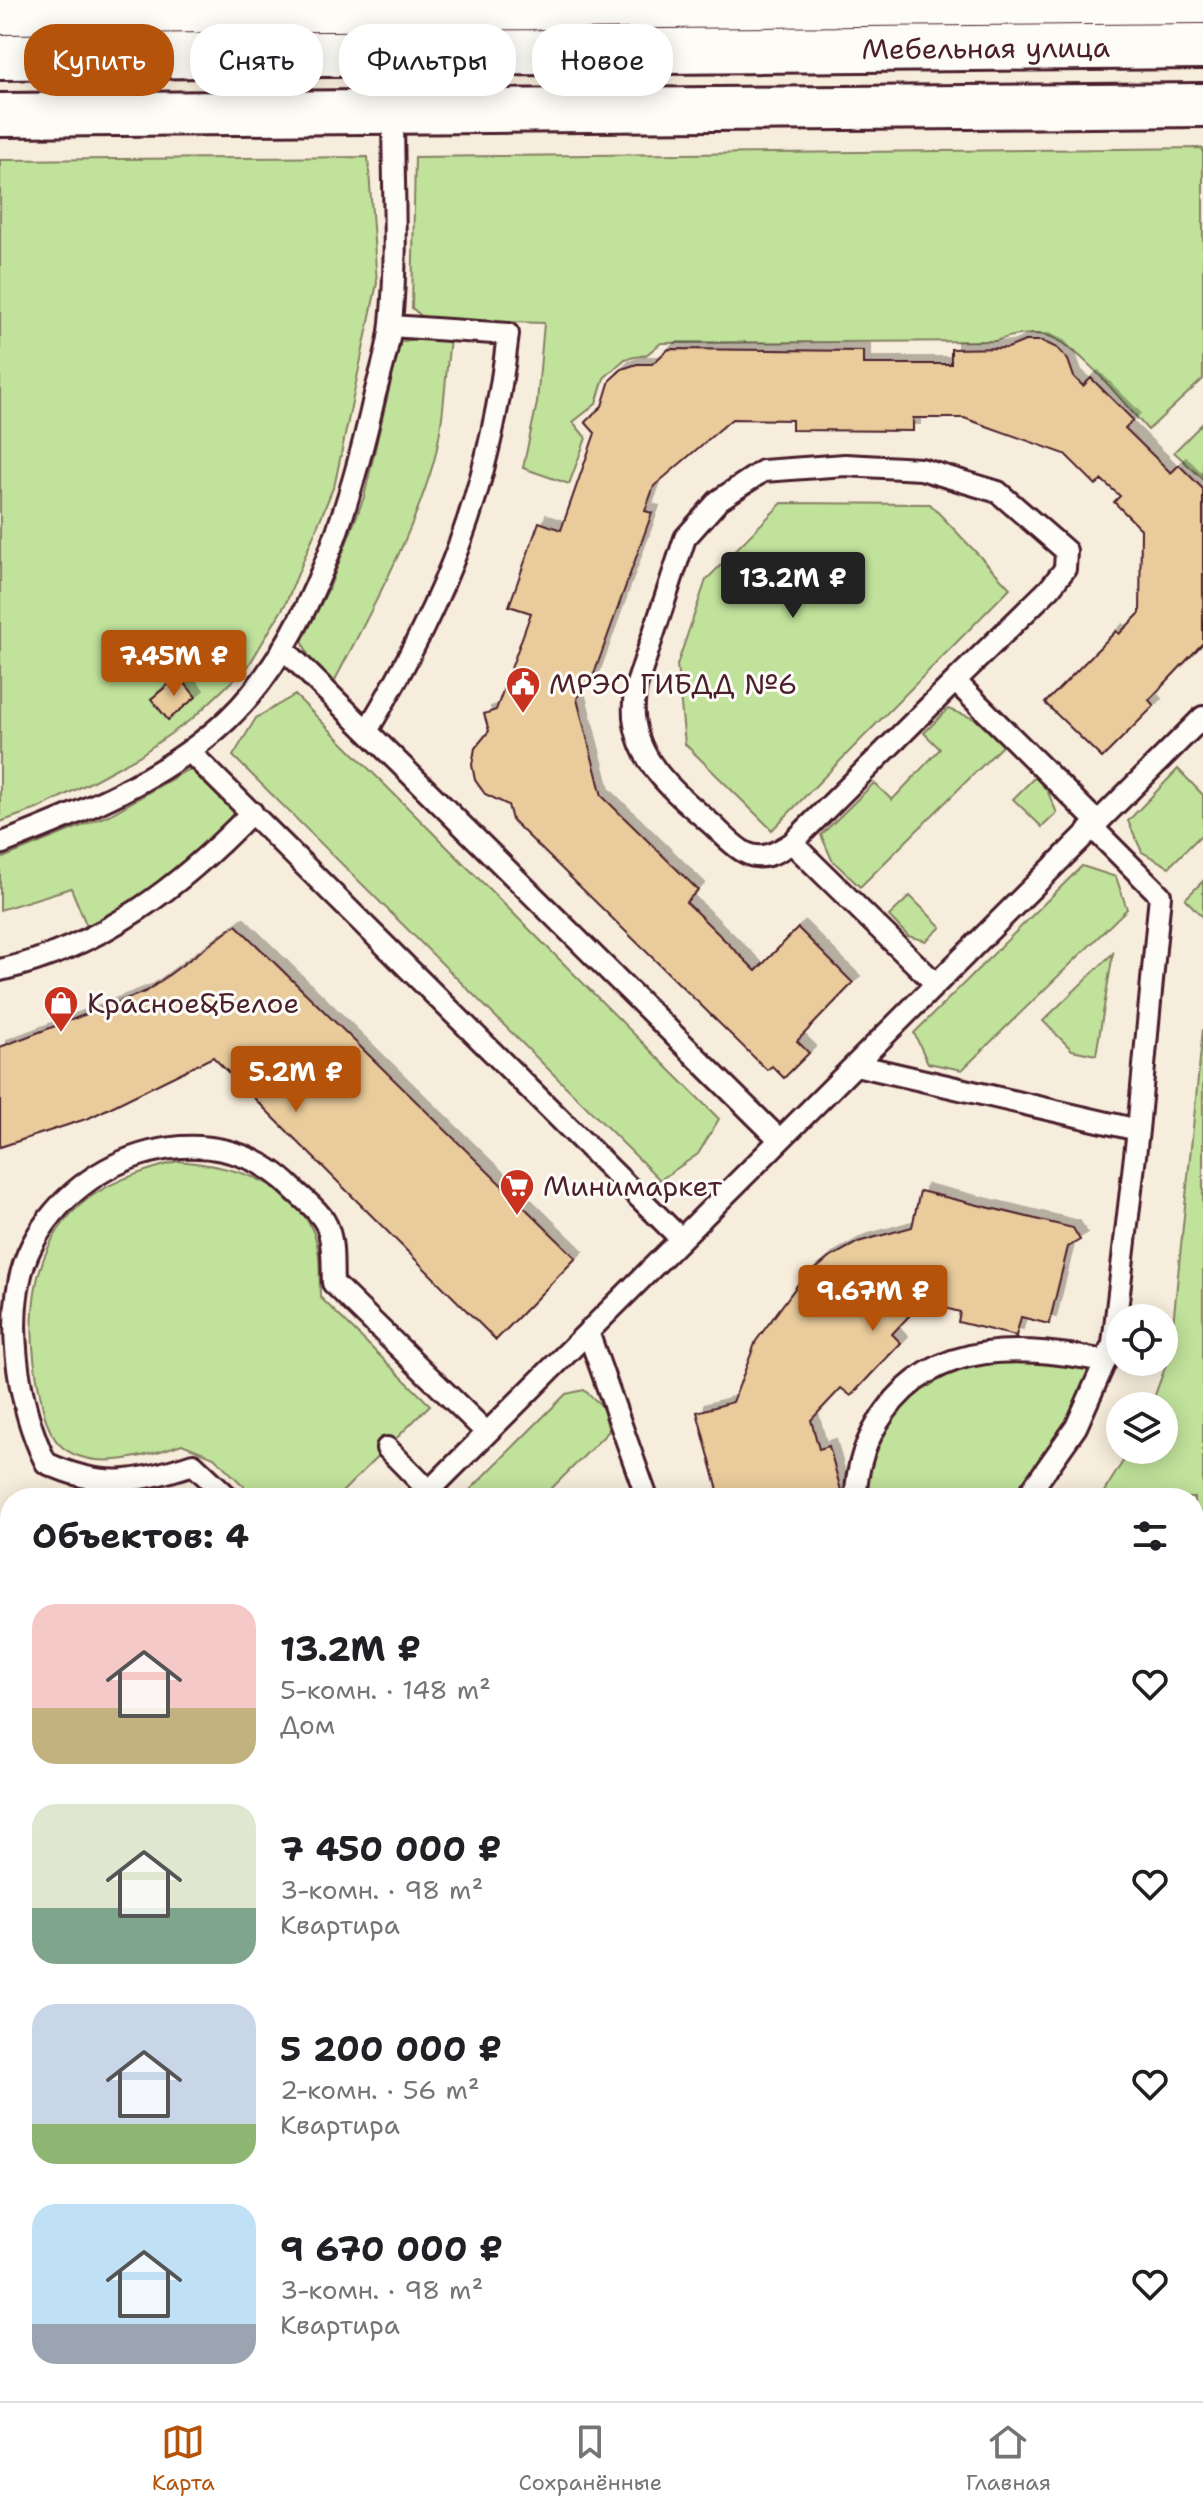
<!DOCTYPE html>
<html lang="ru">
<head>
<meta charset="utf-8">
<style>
  body { margin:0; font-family:"Shantell Sans",sans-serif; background:#f2f2f2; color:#202124; height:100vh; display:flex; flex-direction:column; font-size:30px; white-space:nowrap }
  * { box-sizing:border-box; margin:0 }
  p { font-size:26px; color:#757577 }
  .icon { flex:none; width:44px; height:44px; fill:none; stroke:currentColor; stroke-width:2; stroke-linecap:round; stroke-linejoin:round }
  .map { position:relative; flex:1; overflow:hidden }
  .sheet { position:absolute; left:0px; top:1488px; width:1204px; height:914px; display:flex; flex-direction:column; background:#fff; border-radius:32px 32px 0 0; box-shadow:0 4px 20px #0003 }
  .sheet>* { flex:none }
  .guide { position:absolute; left:24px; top:24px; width:800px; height:72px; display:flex; gap:16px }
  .buttons { position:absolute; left:1106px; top:1304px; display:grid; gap:16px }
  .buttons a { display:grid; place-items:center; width:72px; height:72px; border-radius:50%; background:#fff; box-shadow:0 4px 20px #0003; font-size:40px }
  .price { position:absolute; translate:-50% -68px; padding:0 18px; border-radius:8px; background:#b45309; color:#fff; font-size:26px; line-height:52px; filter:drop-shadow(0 2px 4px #0008) }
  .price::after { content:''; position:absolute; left:50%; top:48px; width:24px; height:18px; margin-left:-12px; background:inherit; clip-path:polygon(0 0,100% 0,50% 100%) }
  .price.active { background:#222; color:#fff }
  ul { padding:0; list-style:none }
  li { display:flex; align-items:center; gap:24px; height:200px; padding:0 32px }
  li span { display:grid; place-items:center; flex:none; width:224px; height:160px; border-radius:24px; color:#555 }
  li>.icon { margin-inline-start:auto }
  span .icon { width:96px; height:96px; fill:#fffc; stroke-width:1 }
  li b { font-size:34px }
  h2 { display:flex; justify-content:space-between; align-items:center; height:96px; padding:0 32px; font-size:34px }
  .pill { padding:0 28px; border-radius:32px; background:#fff; box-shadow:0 4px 20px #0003; font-size:28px; line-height:72px }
  .pill.active { background:#b45309; color:#fff }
  .tabs { display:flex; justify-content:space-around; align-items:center; height:112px; border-top:2px solid #e0e0e0; background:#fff; font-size:22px; color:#757577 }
  .tabs a { display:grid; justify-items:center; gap:4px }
  .tabs .active { color:#b45309 }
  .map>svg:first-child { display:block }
  .green { fill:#c0e29b; stroke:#858063; stroke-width:2 }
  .building { fill:#e9cb9c; stroke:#4a1f2b; stroke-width:2; filter:url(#shadow) }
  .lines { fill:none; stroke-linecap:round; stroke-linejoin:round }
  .lane-casing { stroke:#4a1f2b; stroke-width:26 }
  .street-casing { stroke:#4a1f2b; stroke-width:48 }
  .secondary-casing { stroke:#4a1f2b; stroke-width:50 }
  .lane { stroke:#fdfcf7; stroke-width:20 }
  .street { stroke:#fdfcf7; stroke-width:42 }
  .secondary { stroke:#fdfcf7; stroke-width:44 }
  .labels { text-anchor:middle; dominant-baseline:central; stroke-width:6; stroke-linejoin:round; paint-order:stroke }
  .street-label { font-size:28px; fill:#4a1f2b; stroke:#fdfcf7 }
  .poi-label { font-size:28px; fill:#4a1f2b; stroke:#fdfcf7; text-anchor:start }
</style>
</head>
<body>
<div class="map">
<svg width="1203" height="2401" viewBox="0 0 1203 2401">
  <defs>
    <filter id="shadow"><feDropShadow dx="7" dy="-7" stdDeviation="0" flood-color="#0004"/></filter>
  </defs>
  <rect width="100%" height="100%" fill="#f7eddc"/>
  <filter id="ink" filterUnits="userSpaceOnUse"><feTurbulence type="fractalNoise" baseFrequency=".0125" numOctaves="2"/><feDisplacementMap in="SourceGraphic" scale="16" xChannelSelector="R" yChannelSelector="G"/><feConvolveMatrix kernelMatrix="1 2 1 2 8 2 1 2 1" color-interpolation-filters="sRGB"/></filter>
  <g filter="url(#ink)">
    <!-- green -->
    <path class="green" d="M 1203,148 L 1203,379 L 1148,430 C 1123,403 1088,356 1056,339 C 1039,330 1012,335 995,341 L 661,343 L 646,355 L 625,359 L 604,378 L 596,404 L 573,422 L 586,438 L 569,484 L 523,468 L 537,403 L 544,323 L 426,320 L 412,308 L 415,157 Z
      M 368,157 L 377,283 L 335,483 L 286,603 L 249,665 L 193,718 L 139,756 L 91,782 L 37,809 L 0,822 L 0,160 Z
      M 423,337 L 450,339 C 445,379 444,422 434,461 C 411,540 370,612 333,684 L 312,664 L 302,641 L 330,586 L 364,497 L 400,342 Z
      M 1203,423 L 1203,479 L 1174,452 Z
      M 782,503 L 930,504 L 1010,588 L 772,830 L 685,744 L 677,665 L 706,580 Z
      M 295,695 L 719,1119 L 698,1154 L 660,1180 L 233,756 L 256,718 Z
      M 948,709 L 975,719 L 1003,745 L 860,887 L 832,860 L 821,835 L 874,783 L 892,800 L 940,749 L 924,733 Z
      M 189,769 L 211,785 L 235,813 L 168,879 L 88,929 L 71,888 L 0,910 L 0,859 L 111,814 Z
      M 1178,769 L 1203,795 L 1203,833 L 1169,867 L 1142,852 L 1128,821 Z
      M 1035,777 L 1047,790 L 1057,813 L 1042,827 L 1013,799 Z
      M 1082,866 L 1116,877 L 1127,909 L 962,1070 L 928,1063 L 914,1033 Z
      M 1203,881 L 1203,917 L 1185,899 Z
      M 910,896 L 941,927 L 926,941 L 908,936 L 889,916 Z
      M 1113,953 L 1096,1055 L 1072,1050 L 1043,1021 Z
      M 1203,1029 L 1203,1744 L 1194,1744 L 1194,1498 L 1100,1498 L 1130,1450 L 1164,1450 L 1164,1406 L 1151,1406 L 1170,1354 Z
      M 178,1161 C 228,1166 288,1178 312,1229 C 322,1249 319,1276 320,1297 L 430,1405 L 336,1498 L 256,1498 L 214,1457 L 182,1444 C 148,1456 89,1474 59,1444 C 47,1431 43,1410 40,1394 C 26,1330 27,1253 79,1206 C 107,1181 144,1171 178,1161 Z
      M 992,1356 L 1097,1364 L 1068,1423 L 1016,1498 L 860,1498 L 872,1439 L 901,1396 L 943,1367 Z
      M 584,1390 L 602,1406 L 609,1431 L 542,1498 L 462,1498 L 566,1394 Z
      M 328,2392 L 356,2392 L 365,2401 L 325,2401 Z
      M 569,2392 L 626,2392 L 616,2401 L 569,2401 Z
      M 663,2392 L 1106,2392 L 1110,2401 L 654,2401 Z"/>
    <!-- building -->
    <path class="building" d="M 1025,341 L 1042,341 L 1057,348 L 1068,360 L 1074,377 L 1083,386 L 1091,378 L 1133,420 L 1125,428 L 1171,473 L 1179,465 L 1203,489 L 1203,643 L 1149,700 L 1154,706 L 1102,758 L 1045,703 L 1116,631 L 1119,634 L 1140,613 L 1141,529 L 1114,502 L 1120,496 L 1102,480 L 1096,485 L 1065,454 L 964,418 L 913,418 L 913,431 L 792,430 L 792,420 L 732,419 L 654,486 L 645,511 L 652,513 L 594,674 L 590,685 L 583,683 L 577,699 L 602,796 L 698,890 L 686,902 L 756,971 L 798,928 L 853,983 L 797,1041 L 809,1053 L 784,1078 L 772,1066 L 767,1070 L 512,820 L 508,805 L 485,794 L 475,780 L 472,765 L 475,748 L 489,731 L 484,714 L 496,710 L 531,613 L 509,606 L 539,522 L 561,530 L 595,433 L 585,422 L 602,406 L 610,380 L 622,369 L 637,364 L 652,364 L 669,349 L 863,351 L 863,364 L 951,364 L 951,349 L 1008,348 Z
      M 179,676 L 196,697 L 168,720 L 151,699 Z
      M 236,925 L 576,1258 L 496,1340 L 213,1057 L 89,1118 L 0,1147 L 0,1047 L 147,991 Z
      M 920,1191 L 1073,1228 L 1080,1240 L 1068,1247 L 1049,1324 L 1021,1317 L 1016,1336 L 958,1322 L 960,1312 L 922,1302 L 892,1334 L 901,1343 L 876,1369 L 851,1396 L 841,1388 L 811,1420 L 819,1449 L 829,1446 L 843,1498 L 720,1498 L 697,1412 L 733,1402 L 756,1341 L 799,1283 L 829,1258 L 858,1242 L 912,1227 Z
      M 0,1529 L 10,1539 L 10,1675 L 0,1666 Z
      M 1194,1927 L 1203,1927 L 1203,2233 L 1194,2234 Z
      M 10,2245 L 12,2394 L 170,2392 L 170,2401 L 0,2401 L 0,2246 Z
      M 392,2392 L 466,2392 L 466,2396 L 392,2397 Z"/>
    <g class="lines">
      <defs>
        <path id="lane" d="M 283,648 L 780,1140
          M 955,681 L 792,843 C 779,851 763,862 746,853 C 733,847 720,831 708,821 C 666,785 623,750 636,687 L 685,538 L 719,500 L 763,471 L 845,465 L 921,469 L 998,492 L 1066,551 L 1065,569 L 1050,588 L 955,681 L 1098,823
          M 367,731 C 446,599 491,487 508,334 L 391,326
          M 189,751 L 681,1239
          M 1093,828 L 1160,895 L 1138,1130
          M 792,843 L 936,984
          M 0,844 C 80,813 163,780 227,720 C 310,641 351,503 375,394 C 381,371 389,347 391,323 C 398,253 393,182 393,111
          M 0,970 C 102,947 181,886 252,812
          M 856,1065 L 1138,1130 L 1113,1344 L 1076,1427 L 1026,1498
          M 588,1332 L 647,1498
          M 387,1448 L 429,1491
          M 229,1498 L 193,1464 C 136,1483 102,1489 46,1463 C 17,1406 1,1305 32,1245 C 80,1152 213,1109 292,1188 C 304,1200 323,1213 328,1229 C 334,1245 332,1266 333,1283 L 487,1433
          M 422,1498 L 1203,717
          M 856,1498 C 856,1466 867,1437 885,1412 C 937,1338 1026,1346 1105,1361
          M 0,1743 L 10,1753
          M 0,1920 L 10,1910
          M 0,2138 L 10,2148
          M 186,2392 L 186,2401
          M 255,2392 L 264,2401
          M 537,2392 L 538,2401
          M 297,2401 L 299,2392"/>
        <path id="street" d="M 0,115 L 1203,105"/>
        <g id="secondary">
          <path d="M 0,12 L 1203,1"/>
          <path id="s1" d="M 0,57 L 1203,46"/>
        </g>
      </defs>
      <!-- lane casing -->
      <use href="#lane" class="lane-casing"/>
      <!-- street casing -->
      <use href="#street" class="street-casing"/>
      <!-- secondary casing -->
      <use href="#secondary" class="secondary-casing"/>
      <!-- lane -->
      <use href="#lane" class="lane"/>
      <!-- street -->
      <use href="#street" class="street"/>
      <!-- secondary -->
      <use href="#secondary" class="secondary"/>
    </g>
  </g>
  <!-- icons -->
  <defs>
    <symbol id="civic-pin" viewBox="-11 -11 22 30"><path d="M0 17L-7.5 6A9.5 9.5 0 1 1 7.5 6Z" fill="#c8321e" stroke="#fdfcf7"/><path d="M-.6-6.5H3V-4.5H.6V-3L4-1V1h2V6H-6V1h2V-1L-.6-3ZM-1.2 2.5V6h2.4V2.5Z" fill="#fff"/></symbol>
    <symbol id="shop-pin" viewBox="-11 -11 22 30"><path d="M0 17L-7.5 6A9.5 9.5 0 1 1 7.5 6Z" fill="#c8321e" stroke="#fdfcf7"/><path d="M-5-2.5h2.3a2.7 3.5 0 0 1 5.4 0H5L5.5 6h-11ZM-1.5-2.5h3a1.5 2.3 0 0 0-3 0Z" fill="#fff"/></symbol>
    <symbol id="supermarket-pin" viewBox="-11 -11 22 30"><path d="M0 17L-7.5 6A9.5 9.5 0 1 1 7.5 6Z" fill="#c8321e" stroke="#fdfcf7"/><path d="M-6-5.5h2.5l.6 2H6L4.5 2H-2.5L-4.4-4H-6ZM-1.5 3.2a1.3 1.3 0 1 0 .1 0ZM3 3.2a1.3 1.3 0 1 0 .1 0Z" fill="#fff"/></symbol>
  </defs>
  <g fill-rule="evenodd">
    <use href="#civic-pin" x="503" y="664" width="40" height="54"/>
    <use href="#shop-pin" x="41" y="983" width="40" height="54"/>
    <use href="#supermarket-pin" x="497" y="1166" width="40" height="54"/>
  </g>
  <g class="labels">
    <!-- street labels -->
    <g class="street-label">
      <text stroke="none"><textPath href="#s1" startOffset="986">Мебельная улица</textPath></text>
    </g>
    <!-- poi labels -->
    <g class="poi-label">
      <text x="549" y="684">МРЭО ГИБДД №6</text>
      <text x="87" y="1003">Красное&amp;Белое</text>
      <text x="543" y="1186">Минимаркет</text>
    </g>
  </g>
</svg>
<div class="buttons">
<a><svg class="icon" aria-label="locate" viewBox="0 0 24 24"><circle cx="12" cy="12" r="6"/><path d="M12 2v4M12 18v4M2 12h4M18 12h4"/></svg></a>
<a><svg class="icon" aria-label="layers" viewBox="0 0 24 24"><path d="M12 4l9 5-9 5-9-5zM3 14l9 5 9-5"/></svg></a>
</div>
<b class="price active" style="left:793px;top:620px">13.2M ₽</b>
<b class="price" style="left:174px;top:698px">7.45M ₽</b>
<b class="price" style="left:296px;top:1114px">5.2M ₽</b>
<b class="price" style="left:873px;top:1333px">9.67M ₽</b>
<div class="guide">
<a class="pill active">Купить</a>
<a class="pill">Снять</a>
<a class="pill">Фильтры</a>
<a class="pill">Новое</a>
</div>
<section class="sheet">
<h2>Объектов: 4<svg class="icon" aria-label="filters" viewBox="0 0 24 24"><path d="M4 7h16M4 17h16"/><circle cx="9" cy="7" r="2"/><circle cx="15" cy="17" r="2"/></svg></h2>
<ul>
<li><span style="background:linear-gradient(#f6c9c9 65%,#c2b280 0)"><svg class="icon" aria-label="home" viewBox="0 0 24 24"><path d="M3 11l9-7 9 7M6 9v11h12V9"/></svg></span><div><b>13.2M ₽</b><p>5-комн. · 148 m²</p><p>Дом</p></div><svg class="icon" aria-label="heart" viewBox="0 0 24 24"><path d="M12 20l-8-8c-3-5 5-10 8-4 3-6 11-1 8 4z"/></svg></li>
<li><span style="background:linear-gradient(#dfe7d0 65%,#7fa58c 0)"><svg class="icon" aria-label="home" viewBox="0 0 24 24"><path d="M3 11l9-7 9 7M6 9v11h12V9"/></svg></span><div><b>7 450 000 ₽</b><p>3-комн. · 98 m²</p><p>Квартира</p></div><svg class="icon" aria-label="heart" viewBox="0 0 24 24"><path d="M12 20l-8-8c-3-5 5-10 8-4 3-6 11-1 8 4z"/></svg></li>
<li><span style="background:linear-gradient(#c9d6e8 75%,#8fb573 0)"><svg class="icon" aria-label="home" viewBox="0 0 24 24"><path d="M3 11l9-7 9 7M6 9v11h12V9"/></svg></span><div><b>5 200 000 ₽</b><p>2-комн. · 56 m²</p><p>Квартира</p></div><svg class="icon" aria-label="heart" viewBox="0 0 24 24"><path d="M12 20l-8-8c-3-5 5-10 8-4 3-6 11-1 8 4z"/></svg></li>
<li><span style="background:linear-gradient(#bfe0f5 75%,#9aa5b1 0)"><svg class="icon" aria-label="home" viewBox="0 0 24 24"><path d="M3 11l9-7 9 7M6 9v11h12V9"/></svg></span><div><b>9 670 000 ₽</b><p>3-комн. · 98 m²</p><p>Квартира</p></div><svg class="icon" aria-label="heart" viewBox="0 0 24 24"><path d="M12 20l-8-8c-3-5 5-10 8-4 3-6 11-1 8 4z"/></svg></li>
</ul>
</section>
</div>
<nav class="tabs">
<a class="active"><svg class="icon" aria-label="map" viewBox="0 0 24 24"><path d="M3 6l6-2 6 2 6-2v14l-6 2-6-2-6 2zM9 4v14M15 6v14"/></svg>Карта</a>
<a><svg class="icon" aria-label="saved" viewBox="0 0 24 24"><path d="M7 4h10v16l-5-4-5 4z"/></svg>Сохранённые</a>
<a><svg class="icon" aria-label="home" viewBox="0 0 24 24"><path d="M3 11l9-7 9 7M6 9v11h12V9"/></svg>Главная</a>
</nav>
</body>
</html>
